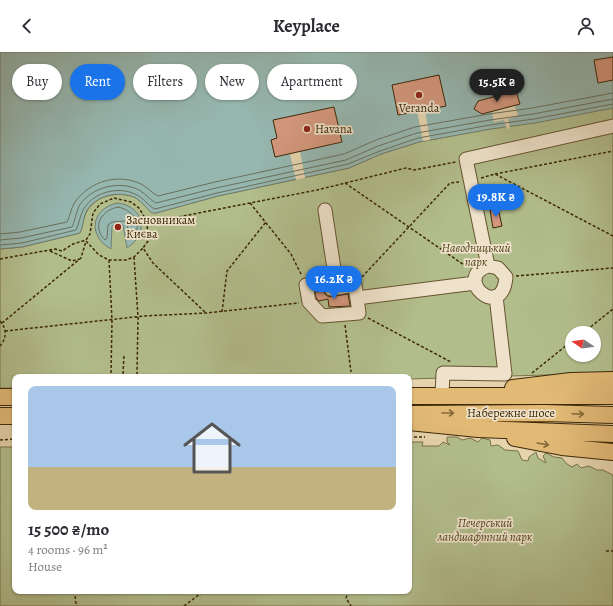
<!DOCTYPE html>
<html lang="en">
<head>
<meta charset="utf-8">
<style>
  body { margin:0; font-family:Alegreya,serif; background:#f7f7f7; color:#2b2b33; height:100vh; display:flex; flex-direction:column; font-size:15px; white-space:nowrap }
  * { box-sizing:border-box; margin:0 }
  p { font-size:13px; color:#7c7c81 }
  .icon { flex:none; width:22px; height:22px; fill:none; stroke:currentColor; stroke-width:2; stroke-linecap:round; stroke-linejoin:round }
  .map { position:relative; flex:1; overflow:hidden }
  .panel { position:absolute; left:12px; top:322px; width:400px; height:220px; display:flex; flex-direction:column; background:#fff; border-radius:8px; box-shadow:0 1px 3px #0004 }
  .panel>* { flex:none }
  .banner { position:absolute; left:12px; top:12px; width:400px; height:36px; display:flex; gap:8px }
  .needle { width:26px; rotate:283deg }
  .fabs { position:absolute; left:565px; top:274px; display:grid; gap:8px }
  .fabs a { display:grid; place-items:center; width:36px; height:36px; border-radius:50%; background:#fff; box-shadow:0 1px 3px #0004; font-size:20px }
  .price { position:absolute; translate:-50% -34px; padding:0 9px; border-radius:14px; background:#1a73e8; color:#fff; font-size:13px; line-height:26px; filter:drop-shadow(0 1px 2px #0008) }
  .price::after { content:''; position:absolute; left:50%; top:24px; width:12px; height:9px; margin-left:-6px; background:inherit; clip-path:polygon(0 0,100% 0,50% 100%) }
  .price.active { background:#222; color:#fff }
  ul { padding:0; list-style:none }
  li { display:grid; align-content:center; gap:8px; height:212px; padding:0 16px }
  li span { display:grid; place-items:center; height:124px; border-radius:8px; color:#555 }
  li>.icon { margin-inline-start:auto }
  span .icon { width:72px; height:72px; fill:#fffc; stroke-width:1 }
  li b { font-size:17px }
  .tag { padding:0 14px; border-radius:18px; background:#fff; box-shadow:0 1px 3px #0004; font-size:14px; line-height:36px }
  .tag.active { background:#1a73e8; color:#fff }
  header { display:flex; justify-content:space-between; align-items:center; height:52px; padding:0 16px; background:#fff; font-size:18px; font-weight:700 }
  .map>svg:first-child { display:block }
  .green { fill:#b2bd8c; stroke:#78724a; fill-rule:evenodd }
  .water { fill:#96b7b0; stroke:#727e6c }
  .pier { fill:#e5d3ad }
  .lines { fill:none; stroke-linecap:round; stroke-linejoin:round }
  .shore { stroke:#6a705c; stroke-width:1 }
  .building { fill:#d3977d; stroke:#3d2807 }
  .minor-casing { stroke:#675330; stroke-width:15 }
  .major-casing { stroke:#3d2807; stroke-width:18 }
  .path { stroke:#3d2807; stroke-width:1.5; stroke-dasharray:3 2; stroke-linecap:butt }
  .minor { stroke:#eee2ca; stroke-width:13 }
  .major { stroke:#e2ba76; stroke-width:16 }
  .oneway { stroke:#876a39 }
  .poi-dot { fill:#8f2418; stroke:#eee2ca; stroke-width:1.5 }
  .labels { text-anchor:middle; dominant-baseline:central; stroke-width:3.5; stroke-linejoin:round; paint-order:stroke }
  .poi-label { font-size:12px; fill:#3d2807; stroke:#eee2ca; text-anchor:start }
  .park-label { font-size:12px; font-style:italic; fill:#544622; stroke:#eee2ca }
  .street-label { font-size:12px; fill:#3d2807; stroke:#eee2ca }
</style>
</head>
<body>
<header><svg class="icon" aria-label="back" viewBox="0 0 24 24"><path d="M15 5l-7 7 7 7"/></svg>Keyplace<svg class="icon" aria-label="person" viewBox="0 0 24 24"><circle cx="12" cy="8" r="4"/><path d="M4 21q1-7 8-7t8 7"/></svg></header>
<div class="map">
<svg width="613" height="554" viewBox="0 0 613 554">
  <rect width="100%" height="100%" fill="#e5d3ad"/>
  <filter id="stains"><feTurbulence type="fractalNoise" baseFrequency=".005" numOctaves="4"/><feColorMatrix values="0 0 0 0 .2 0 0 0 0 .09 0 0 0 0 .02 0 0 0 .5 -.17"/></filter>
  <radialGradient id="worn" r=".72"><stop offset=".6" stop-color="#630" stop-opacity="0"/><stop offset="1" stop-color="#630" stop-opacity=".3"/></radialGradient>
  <!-- green -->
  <path class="green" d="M 613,54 L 613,321 L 409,327 L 409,325 L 15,325 L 15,336 L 0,336 L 0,197 L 22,195 L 80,181 C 83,175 83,167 86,161 C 95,143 119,138 136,146 C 142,150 146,156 152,160 L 156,161 L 218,144 L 349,116 L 381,102 L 419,90 ZM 572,281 L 594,281 L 594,303 L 572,303 Z
    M 447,385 L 457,385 L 462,388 L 470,386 L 478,390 L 482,386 L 490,388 L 491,394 L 498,393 L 505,398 L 518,399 L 522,408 L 528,409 L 529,405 L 536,400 L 538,406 L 546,411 L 543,404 L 546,401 L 554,405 L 562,406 L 567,412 L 572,415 L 577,412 L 581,416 L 589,414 L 597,418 L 603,418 L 613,423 L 613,554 L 0,554 L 0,395 L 15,395 L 15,539 L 409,539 L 409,392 L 413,390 L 423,390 L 422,394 L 439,394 L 443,390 L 450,393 L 447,390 Z"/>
  <!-- water -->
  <path class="water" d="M 0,0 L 613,0 L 613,56 L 535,71 L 491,77 L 419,90 L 381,102 L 349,116 L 218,144 L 156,161 L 152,161 C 146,156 142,150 136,146 C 119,138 95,143 86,160 C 83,167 83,175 80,181 L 22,195 L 0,197 Z
    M 118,151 C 145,155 149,182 127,196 L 123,173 L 112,174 L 111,197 C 87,184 91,156 118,151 Z"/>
  <!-- pier -->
  <path class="pier" d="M 515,54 L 518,64 L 508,67 L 510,76 L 507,77 L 504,68 L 494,70 L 492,60 Z
    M 425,58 L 430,88 L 423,89 L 417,59 Z
    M 300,99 L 305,126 L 296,128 L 290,102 Z"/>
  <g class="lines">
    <!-- shore -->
    <path class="shore" d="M 118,155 C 134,158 144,173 132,187 L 130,186 L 127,172 L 125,169 L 112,170 L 108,173 L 107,186 L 105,188 C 91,174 102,158 118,155 Z
      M 0,182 L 20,180 L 67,170 C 70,164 71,156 75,150 C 90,129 118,121 141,132 C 147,135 152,141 158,144 L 215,130 L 344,102 L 376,88 L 415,75 L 489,62 L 532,56 L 613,41
      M 0,188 L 21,186 L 72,175 C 75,169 76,161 79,154 C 91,135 119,128 139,138 C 146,142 150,148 156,151 L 216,136 L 346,108 L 378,94 L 417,81 L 490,68 L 533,62 L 613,47
      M 0,193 L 22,191 L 76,178 C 79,172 80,164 83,158 C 93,140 118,134 135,142 C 143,145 148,154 155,157 L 217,141 L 348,112 L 380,99 L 418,86 L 490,73 L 534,67 L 613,52"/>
  </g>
  <!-- building -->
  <path class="building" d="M 613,5 L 613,28 L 598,31 L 594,8 Z
    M 439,23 L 446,54 L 398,63 L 392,33 Z
    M 516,39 L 520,52 L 482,62 L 474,57 L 478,49 Z
    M 334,55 L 342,90 L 275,105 L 271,88 L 277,86 L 273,68 Z
    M 498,156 L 502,174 L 493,176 L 490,158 Z
    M 323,239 L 326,243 L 329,245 L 348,242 L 350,254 L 329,255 L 328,247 L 319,249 L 316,246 L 315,240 Z"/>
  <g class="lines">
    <defs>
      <path id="minor" d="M 325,158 L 337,236
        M 488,214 L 466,107 L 613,74
        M 488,214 L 498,216 L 506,225 C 502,271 452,226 488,214 Z
        M 329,230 L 331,237 L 355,233 L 359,261 L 322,264 L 309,250 L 306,233 Z
        M 357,246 L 475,231
        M 442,343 L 443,321 L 505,322 L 496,244"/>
      <path id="major" d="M 513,336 L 571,329 L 613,328
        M 409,344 L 613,344
        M 0,345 L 15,345
        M 413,362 L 545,361 L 613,363
        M 0,364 L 15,364
        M 409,370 L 478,377 L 613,382
        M 515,386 L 562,395 L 613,400"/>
    </defs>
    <!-- minor casing -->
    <use href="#minor" class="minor-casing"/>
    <!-- major casing -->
    <use href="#major" class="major-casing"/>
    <!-- path -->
    <path class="path" d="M 495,122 L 613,99
      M 481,126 L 495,122 L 613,184
      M 345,131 L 467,215
      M 250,151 L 291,202 L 302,224
      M 147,169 L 148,189 L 143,196 L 153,211 L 206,261
      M 86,189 L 99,203 L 109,208 L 126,208 L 134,205 L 143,196
      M 50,199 L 72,209 L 80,207
      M 134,205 L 138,265 L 137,322
      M 0,207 L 55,197 L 62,199 L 73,192 L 86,188 L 90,182 L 93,161 L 100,152 L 114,146 L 131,150 L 139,156 L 147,169 L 153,169 L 164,165 L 178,165 L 317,138 L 406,116 L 414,118 L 456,110
      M 109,208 L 112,268 L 111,322
      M 516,224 L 613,216
      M 362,225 L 450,131 L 459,130
      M 222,260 L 227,219 L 266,170
      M 368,266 L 451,310
      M 0,269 C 7,277 7,286 0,294
      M 2,271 L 81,206 L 86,189
      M 345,273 L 351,320
      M 5,279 L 144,264 L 206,261 L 299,251
      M 583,281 L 613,257
      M 532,321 L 572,289
      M 123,322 L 124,303
      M 409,385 L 425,385
      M 0,388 L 15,387
      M 606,499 L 613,499
      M 76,539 L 75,548 L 77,554
      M 347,539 L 348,541 L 346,546 L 351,554
      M 184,554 L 204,539"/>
    <!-- minor -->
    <use href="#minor" class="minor"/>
    <!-- major -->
    <use href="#major" class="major"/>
  </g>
  <!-- one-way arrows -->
  <defs><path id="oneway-shaft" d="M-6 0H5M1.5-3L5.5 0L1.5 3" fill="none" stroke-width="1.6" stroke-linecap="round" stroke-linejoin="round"/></defs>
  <g class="oneway">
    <use href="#oneway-shaft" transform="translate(448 361)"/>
    <use href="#oneway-shaft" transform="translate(578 362) rotate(2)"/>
    <use href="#oneway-shaft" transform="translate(543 392) rotate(10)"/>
  </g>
  <!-- markers -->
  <g class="poi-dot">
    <circle cx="419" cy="43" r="4"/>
    <circle cx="307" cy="77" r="4"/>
    <circle cx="118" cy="175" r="4"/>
  </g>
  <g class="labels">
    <!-- poi labels -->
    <g class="poi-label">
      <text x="419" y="56" text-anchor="middle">Veranda</text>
      <text x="315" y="77">Havana</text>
      <text x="126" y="168">Засновникам<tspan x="126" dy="14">Києва</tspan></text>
    </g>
    <!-- park labels -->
    <g class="park-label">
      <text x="476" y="196">Наводницький<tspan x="476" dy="14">парк</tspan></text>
      <text x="485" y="471">Печерський<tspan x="485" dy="14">ландшафтний парк</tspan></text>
    </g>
    <!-- street labels -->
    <g class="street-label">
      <text x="511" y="361">Набережне шосе</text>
    </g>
  </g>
  <rect width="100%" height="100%" filter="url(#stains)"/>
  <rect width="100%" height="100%" fill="url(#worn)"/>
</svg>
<div class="fabs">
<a><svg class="needle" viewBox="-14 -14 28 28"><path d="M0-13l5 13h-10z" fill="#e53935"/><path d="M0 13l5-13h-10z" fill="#7c7c81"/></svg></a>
</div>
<b class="price active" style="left:497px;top:51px">15.5K ₴</b>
<b class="price" style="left:496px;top:166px">19.8K ₴</b>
<b class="price" style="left:334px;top:248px">16.2K ₴</b>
<div class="banner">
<a class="tag">Buy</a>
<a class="tag active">Rent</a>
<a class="tag">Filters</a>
<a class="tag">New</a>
<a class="tag">Apartment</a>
</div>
<section class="panel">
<ul>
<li><span style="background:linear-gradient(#a9c7e8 65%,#c2b280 0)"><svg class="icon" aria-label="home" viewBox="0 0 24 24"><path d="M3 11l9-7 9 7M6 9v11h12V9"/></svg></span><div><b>15 500 ₴/mo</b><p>4 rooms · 96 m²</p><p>House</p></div></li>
</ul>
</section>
</div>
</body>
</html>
